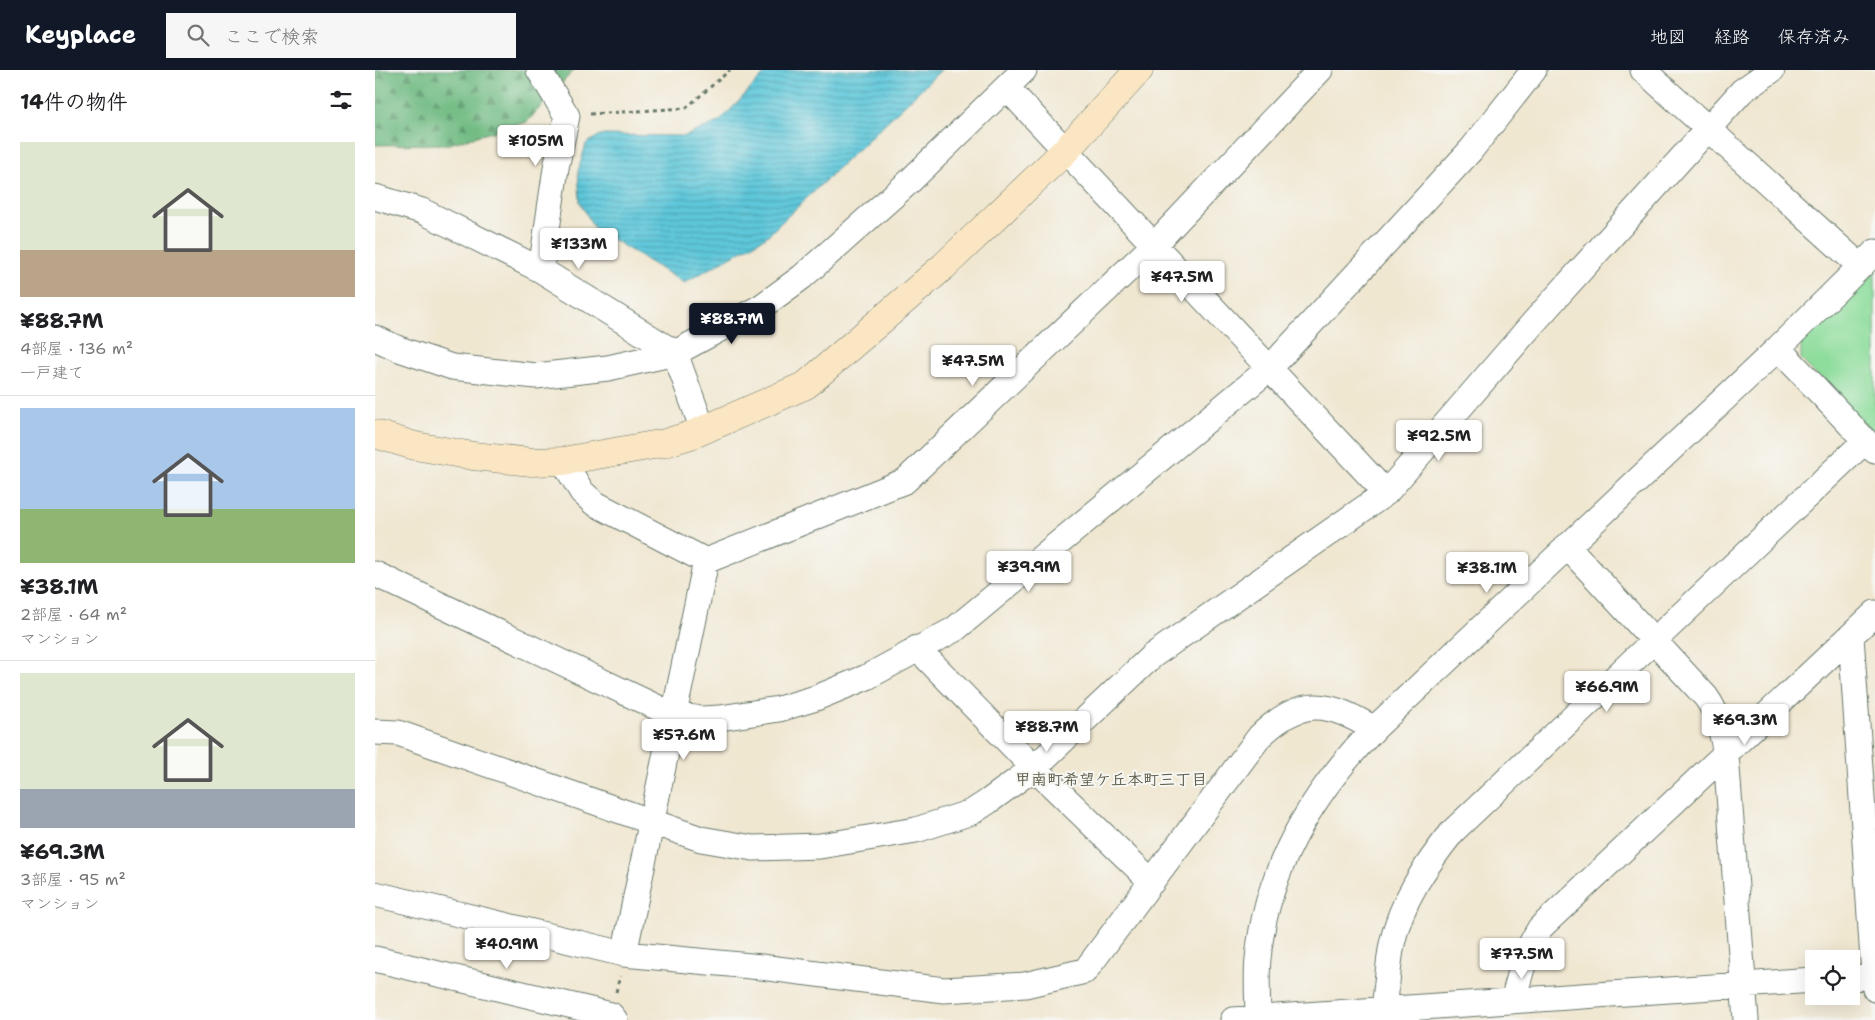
<!DOCTYPE html>
<html lang="ja">
<head>
<meta charset="utf-8">
<style>
  body { margin:0; font-family:"Shantell Sans","Klee One",sans-serif; background:#f6f6f6; color:#202124; height:100vh; display:flex; flex-direction:column; font-size:19px; white-space:nowrap }
  * { box-sizing:border-box; margin:0 }
  p { font-size:16px; color:#757577 }
  .icon { flex:none; width:28px; height:28px; fill:none; stroke:currentColor; stroke-width:2; stroke-linecap:round; stroke-linejoin:round }
  .map { position:relative; flex:1; overflow:hidden }
  .drawer { display:flex; flex-direction:column; background:#fff; width:375px }
  .drawer>* { flex:none }
  .controls { position:absolute; left:1430px; top:880px; display:grid; gap:10px }
  .controls a { display:grid; place-items:center; width:55px; height:55px; border-radius:0px; background:#fff; box-shadow:0 5px 20px #0002; font-size:25px }
  .price { position:absolute; translate:-50% -42px; padding:0 11px; border-radius:5px; background:#fff; color:#222; font-size:16px; line-height:32px; filter:drop-shadow(0 1px 2px #0008) }
  .price::after { content:''; position:absolute; left:50%; top:30px; width:15px; height:11px; margin-left:-8px; background:inherit; clip-path:polygon(0 0,100% 0,50% 100%) }
  .price.on { background:#111827; color:#fff }
  ul { padding:0; list-style:none }
  li { display:grid; align-content:center; gap:10px; height:265px; padding:0 20px }
  li+li { border-top:1px solid #e0e0e0 }
  li span { display:grid; place-items:center; height:155px; border-radius:0px; color:#555 }
  li>.icon { margin-inline-start:auto }
  span .icon { width:90px; height:90px; fill:#fffc; stroke-width:1 }
  li b { font-size:21px }
  h2 { display:flex; justify-content:space-between; align-items:center; height:60px; padding:0 20px; font-size:21px }
  header { display:flex; align-items:center; gap:30px; box-sizing:border-box; height:70px; padding:0 25px; background:#111827; color:#fff }
  header strong { font-size:24px }
  nav { display:flex; gap:28px; margin-inline-start:auto; font-size:18px }
  .search { width:350px; height:45px; background:#f6f6f6; display:flex; align-items:center; gap:12px; box-sizing:border-box; padding:0 18px; border-radius:0px; color:#757577; font-size:19px }
  main { display:flex; flex:1; min-height:0 }
  .map>svg:first-child { display:block }
  .forest { fill:url(#forest-firs); stroke:#487c5c }
  .park { fill:#8edd9c; stroke:#568d68 }
  .water { fill:url(#water-rules); stroke:#3e8287 }
  .lines { fill:none; stroke-linecap:round; stroke-linejoin:round }
  .street-casing { stroke:#68786b; stroke-width:27 }
  .secondary-casing { stroke:#68786b; stroke-width:29 }
  .path { stroke:#68786b; stroke-width:3; stroke-dasharray:4 4; stroke-linecap:butt }
  .street { stroke:#fff; stroke-width:25 }
  .secondary { stroke:#fbe6c3; stroke-width:28 }
  .labels { text-anchor:middle; dominant-baseline:central; stroke-width:4; stroke-linejoin:round; paint-order:stroke }
  .neighbourhood-label { font-size:16px; font-weight:bold; fill:#5f5c4a; stroke:#f6f6f2 }
</style>
</head>
<body>
<header>
<strong>Keyplace</strong>
<div class="search"><svg class="icon" aria-label="search" viewBox="0 0 24 24"><circle cx="10" cy="10" r="6"/><path d="M15 15l6 6"/></svg>ここで検索</div>
<nav><a>地図</a><a>経路</a><a>保存済み</a></nav>
</header>
<main>
<section class="drawer">
<h2>14件の物件<svg class="icon" aria-label="filters" viewBox="0 0 24 24"><path d="M4 7h16M4 17h16"/><circle cx="9" cy="7" r="2"/><circle cx="15" cy="17" r="2"/></svg></h2>
<ul>
<li><span style="background:linear-gradient(#dfe7d0 70%,#b9a48a 0)"><svg class="icon" aria-label="home" viewBox="0 0 24 24"><path d="M3 11l9-7 9 7M6 9v11h12V9"/></svg></span><div><b>¥88.7M</b><p>4部屋 · 136 m²</p><p>一戸建て</p></div></li>
<li><span style="background:linear-gradient(#a9c7e8 65%,#8fb573 0)"><svg class="icon" aria-label="home" viewBox="0 0 24 24"><path d="M3 11l9-7 9 7M6 9v11h12V9"/></svg></span><div><b>¥38.1M</b><p>2部屋 · 64 m²</p><p>マンション</p></div></li>
<li><span style="background:linear-gradient(#dfe7d0 75%,#9aa5b1 0)"><svg class="icon" aria-label="home" viewBox="0 0 24 24"><path d="M3 11l9-7 9 7M6 9v11h12V9"/></svg></span><div><b>¥69.3M</b><p>3部屋 · 95 m²</p><p>マンション</p></div></li>
</ul>
</section>
<div class="map">
<svg width="1500" height="950" viewBox="0 0 1500 950">
  <defs>
    <pattern id="forest-firs" width="22" height="20" patternUnits="userSpaceOnUse" patternTransform="scale(1.25)"><rect width="22" height="20" fill="#72bc84"/><path d="M5 1l3.5 6h-7zM16 11l3.5 6h-7z" fill="#5d9a6d"/></pattern>
    <pattern id="water-rules" width="6" height="5" patternUnits="userSpaceOnUse" patternTransform="scale(1.25)"><rect width="6" height="5" fill="#5ec7da"/><path d="M0 2.5h6" fill="none" stroke="#4da3b2"/></pattern>
  </defs>
  <rect width="100%" height="100%" fill="#f6f6f2"/>
  <filter id="ink" filterUnits="userSpaceOnUse"><feTurbulence type="fractalNoise" baseFrequency=".02" numOctaves="2"/><feDisplacementMap in="SourceGraphic" scale="10" xChannelSelector="R" yChannelSelector="G"/><feConvolveMatrix kernelMatrix="1 2 1 2 8 2 1 2 1" color-interpolation-filters="sRGB"/></filter>
  <filter id="wash" filterUnits="userSpaceOnUse"><feTurbulence type="fractalNoise" baseFrequency=".0096" numOctaves="4" result="noise"/><feDisplacementMap in="SourceGraphic" scale="20" xChannelSelector="R" yChannelSelector="G"/><feGaussianBlur stdDeviation="1.12" result="paint"/><feColorMatrix in="noise" values="0 0 0 0 0 0 0 0 0 0 0 0 0 0 0 0 0 1.4 0 .05"/><feComposite in="paint" operator="in"/></filter>
  <g filter="url(#wash)">
    <rect width="100%" height="100%" fill="#f0e7d1"/>
    <!-- forest -->
    <path class="forest" d="M 0,0 L 199,0 L 152,52 L 74,74 L 0,75 Z"/>
    <!-- park -->
    <path class="park" d="M 1500,199 L 1500,367 L 1426,289 L 1426,268 Z"/>
    <!-- water -->
    <path class="water" d="M 393,0 L 566,0 L 391,167 L 309,213 L 219,158 L 205,132 L 203,101 L 211,74 L 225,65 L 310,66 L 345,51 Z"/>
  </g>
  <g filter="url(#ink)">
    <g class="lines">
      <defs>
        <path id="street" d="M 164,0 L 192,46 L 181,98 L 166,200
          M 1268,0 L 1485,196
          M 632,18 L 1011,423
          M 0,127 L 47,141 L 166,200 L 300,283 L 328,360
          M 0,268 L 24,279 L 77,297 L 161,306 L 233,298 L 300,283 L 386,237 L 427,207 L 535,111 L 649,0
          M 1403,278 L 1500,381
          M 188,391 L 207,422 L 219,433 L 331,491 L 530,411 L 780,174 L 945,0
          M 1192,476 L 1331,627 C 1344,645 1347,663 1351,685 L 1371,950
          M 0,504 L 298,645 L 327,649 L 345,648 L 404,639 L 441,628 L 492,607 L 580,559 L 895,298 L 1096,80 L 1159,0
          M 1476,566 L 1500,919
          M 542,578 L 659,698 L 777,812
          M 0,662 L 23,663 L 326,769 L 378,778 L 445,776 L 541,760 L 597,742 L 614,731 L 659,698 L 777,586 L 1011,423 L 1159,252 L 1367,21 L 1397,0
          M 0,824 L 249,884 L 386,897 L 569,920 L 650,915 L 710,901 L 885,666 C 927,626 952,631 999,659
          M 249,884 L 331,491
          M 0,889 L 236,945 L 240,950
          M 1476,908 L 1500,906
          M 1138,931 C 1145,905 1150,881 1165,858 L 1500,543
          M 1009,939 C 1012,917 1013,895 1017,874 C 1026,831 1051,795 1078,761 L 1490,371
          M 858,950 L 1439,910
          M 883,950 C 883,930 881,909 883,889 C 891,799 938,722 999,659 L 1403,278 L 1500,182"/>
        <path id="secondary" d="M 0,364 L 40,376 L 98,386 L 157,392 L 188,391 L 290,373 L 319,364 L 431,315 L 569,196 L 690,81 L 764,0"/>
      </defs>
      <!-- street casing -->
      <use href="#street" class="street-casing"/>
      <!-- secondary casing -->
      <use href="#secondary" class="secondary-casing"/>
      <!-- path -->
      <path class="path" d="M 215,44 L 311,38 L 355,0
        M 241,922 L 245,906"/>
      <!-- street -->
      <use href="#street" class="street"/>
      <!-- secondary -->
      <use href="#secondary" class="secondary"/>
    </g>
  </g>
  <g class="labels">
    <!-- neighbourhood labels -->
    <g class="neighbourhood-label">
      <text x="736" y="709">甲南町希望ケ丘本町三丁目</text>
    </g>
  </g>
</svg>
<div class="controls">
<a><svg class="icon" aria-label="locate" viewBox="0 0 24 24"><circle cx="12" cy="12" r="6"/><path d="M12 2v4M12 18v4M2 12h4M18 12h4"/></svg></a>
</div>
<b class="price" style="left:161px;top:97px">¥105M</b>
<b class="price" style="left:204px;top:200px">¥133M</b>
<b class="price" style="left:807px;top:233px">¥47.5M</b>
<b class="price on" style="left:357px;top:275px">¥88.7M</b>
<b class="price" style="left:598px;top:317px">¥47.5M</b>
<b class="price" style="left:1064px;top:392px">¥92.5M</b>
<b class="price" style="left:654px;top:523px">¥39.9M</b>
<b class="price" style="left:1112px;top:524px">¥38.1M</b>
<b class="price" style="left:1232px;top:643px">¥66.9M</b>
<b class="price" style="left:1370px;top:676px">¥69.3M</b>
<b class="price" style="left:672px;top:683px">¥88.7M</b>
<b class="price" style="left:309px;top:691px">¥57.6M</b>
<b class="price" style="left:132px;top:900px">¥40.9M</b>
<b class="price" style="left:1147px;top:910px">¥77.5M</b>
</div>
</main>
</body>
</html>
